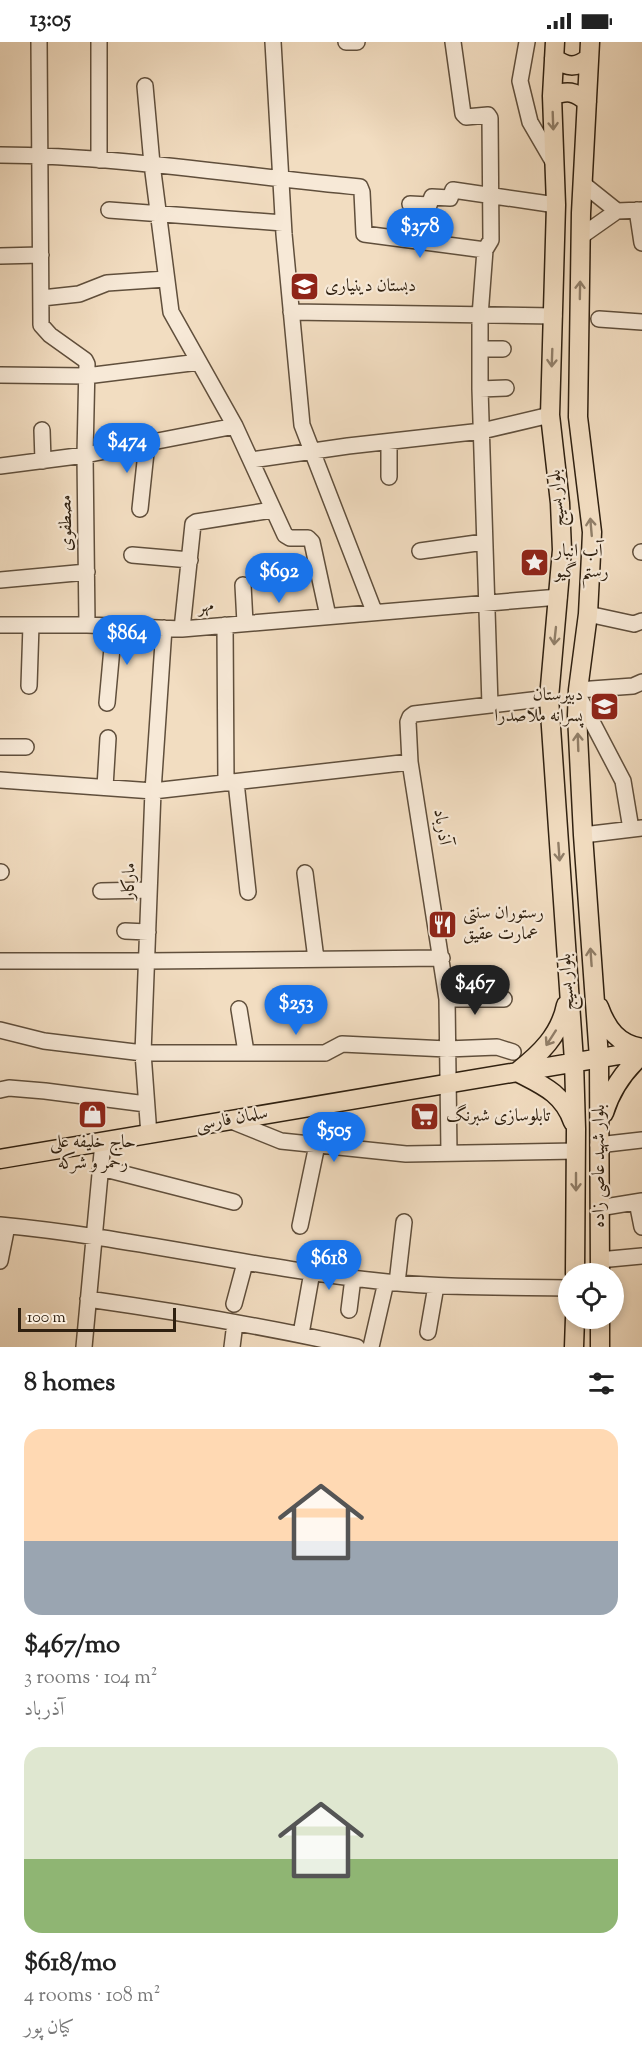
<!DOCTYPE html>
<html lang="en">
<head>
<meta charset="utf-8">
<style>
  body { margin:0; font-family:"Sorts Mill Goudy",Amiri,serif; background:#f6f6f6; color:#222; height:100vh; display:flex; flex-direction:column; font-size:22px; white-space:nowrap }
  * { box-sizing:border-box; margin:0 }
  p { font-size:20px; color:#767676 }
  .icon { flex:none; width:33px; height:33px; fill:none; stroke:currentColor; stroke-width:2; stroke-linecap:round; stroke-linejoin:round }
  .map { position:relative; height:1305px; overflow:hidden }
  .side { display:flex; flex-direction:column; background:#fff; flex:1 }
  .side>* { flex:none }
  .fabs { position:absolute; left:558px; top:1221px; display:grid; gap:12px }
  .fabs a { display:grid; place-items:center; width:66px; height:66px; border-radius:50%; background:#fff; box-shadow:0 3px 9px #0003; font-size:30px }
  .scale { position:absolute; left:18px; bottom:15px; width:158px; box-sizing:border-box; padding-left:6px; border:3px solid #2f2010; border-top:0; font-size:16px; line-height:21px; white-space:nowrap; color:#2f2010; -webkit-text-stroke:4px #f7e9d7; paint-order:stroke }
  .price { position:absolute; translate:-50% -51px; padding:0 14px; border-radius:21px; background:#1a73e8; color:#fff; font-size:20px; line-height:39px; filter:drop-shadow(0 2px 3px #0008) }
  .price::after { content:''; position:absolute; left:50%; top:36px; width:18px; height:14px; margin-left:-9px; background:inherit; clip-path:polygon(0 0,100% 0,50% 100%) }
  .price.active { background:#222; color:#fff }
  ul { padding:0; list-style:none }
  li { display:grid; align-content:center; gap:12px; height:318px; padding:0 24px }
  li span { display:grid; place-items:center; height:186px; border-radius:18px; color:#555 }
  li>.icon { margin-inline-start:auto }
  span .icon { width:108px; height:108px; fill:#fffc; stroke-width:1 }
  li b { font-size:26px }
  h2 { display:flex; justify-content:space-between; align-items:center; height:72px; padding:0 24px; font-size:26px }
  .status { display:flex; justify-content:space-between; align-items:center; height:42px; padding:0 30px; background:#fff; direction:ltr }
  .status svg { height:16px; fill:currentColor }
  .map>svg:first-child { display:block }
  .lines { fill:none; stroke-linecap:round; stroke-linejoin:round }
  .minor-casing { stroke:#604f3c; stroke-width:18 }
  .major-casing { stroke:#2f2010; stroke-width:21 }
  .minor { stroke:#f7e9d7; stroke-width:15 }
  .major { stroke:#f2ddc1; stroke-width:18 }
  .oneway { stroke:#907e68 }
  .labels { text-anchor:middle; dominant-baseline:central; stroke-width:4.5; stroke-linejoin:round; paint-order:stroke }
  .poi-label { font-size:18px; fill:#2f2010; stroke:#f7e9d7; text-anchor:start }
  .street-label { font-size:18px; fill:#2f2010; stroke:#f7e9d7 }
</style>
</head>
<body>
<div class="status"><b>13:05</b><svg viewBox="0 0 49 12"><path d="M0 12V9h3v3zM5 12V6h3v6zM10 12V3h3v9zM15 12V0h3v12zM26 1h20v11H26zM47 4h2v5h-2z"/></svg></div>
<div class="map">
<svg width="642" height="1305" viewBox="0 0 642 1305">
  <rect width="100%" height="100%" fill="#f2ddc1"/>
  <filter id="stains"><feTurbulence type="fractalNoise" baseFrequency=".00333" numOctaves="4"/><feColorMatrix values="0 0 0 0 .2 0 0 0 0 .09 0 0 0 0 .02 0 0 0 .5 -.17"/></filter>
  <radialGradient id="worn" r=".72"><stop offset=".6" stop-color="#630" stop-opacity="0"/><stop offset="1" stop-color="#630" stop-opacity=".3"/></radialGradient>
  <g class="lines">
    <defs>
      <path id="minor" d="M 39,0 L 41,283 L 50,293 L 85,318 L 87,322 L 85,413 L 87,583
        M 273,0 L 284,192 L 302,383 L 374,569
        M 346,0 L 357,0
        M 453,0 L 463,72 L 466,75 L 488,73 L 490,76 L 491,198 L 485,208
        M 527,0 L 520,39 L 530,80 L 555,123
        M 145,44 L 152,122 L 171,270 L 235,384 L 285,493 L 290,496 L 308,496 L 312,500 L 328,574
        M 0,113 C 121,114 240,134 360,145 L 362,150 L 364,192 L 485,208
        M 99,118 L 99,0
        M 582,141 L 617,169
        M 410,162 L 429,163 L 432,155 L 450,156 L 453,148 L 556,163
        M 109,168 L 283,181
        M 637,168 L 642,201
        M 580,195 L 617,169 L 642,168
        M 485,208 L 480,274 L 480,347 L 490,663
        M 0,214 L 41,213
        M 42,256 L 79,252 L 107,241 L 166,237
        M 291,270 L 554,274
        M 599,277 L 642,280
        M 480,307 L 503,307
        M 0,333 L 86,334 L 199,320
        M 480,347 L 506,346
        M 42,388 L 43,419
        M 251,418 L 348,404 L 482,389 L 550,373
        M 0,424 L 85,413 L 235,384
        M 389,435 L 389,401
        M 140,467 L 147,401
        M 420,509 L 484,500
        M 641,510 L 642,510
        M 132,513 L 190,518
        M 0,538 L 87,530
        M 243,543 L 245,581
        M 588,572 L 634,582 L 642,579
        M 0,583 L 87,583 L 182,587 L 559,555
        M 225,583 L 226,741
        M 182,587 L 193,482 L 196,480 L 272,468
        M 29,644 L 31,583
        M 578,648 L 633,644 L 642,640
        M 578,653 L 623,739 L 631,787
        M 107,661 L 114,584
        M 0,705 L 26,705
        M 0,738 L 153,749 L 410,720
        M 236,740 L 248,850
        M 105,745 L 108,696
        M 583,793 L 642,786
        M 0,830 L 1,830
        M 305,831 L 316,917
        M 101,849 L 149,848
        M 125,889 L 148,890
        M 0,919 L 147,919 L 442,916
        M 447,957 L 504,957
        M 239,967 L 246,1010
        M 0,988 L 44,999 L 143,1011 L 325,1011 L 342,1002 L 447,1007 L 497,1005 L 513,1010
        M 0,1048 L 9,1046 L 45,1049 L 146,1062
        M 229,1078 L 281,1099 L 406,1112 L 576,1109
        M 149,1093 L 143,1011 L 153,749 L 164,586
        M 598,1103 L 642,1098
        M 449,1111 L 447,957 L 410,720 L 408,680 L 410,675 L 414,672 L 549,656
        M 101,1126 L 234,1160
        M 637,1160 L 642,1185
        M 599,1166 L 642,1159
        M 0,1183 C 130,1195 257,1227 387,1240 C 447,1246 508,1245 568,1246
        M 300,1184 L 317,1103
        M 599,1218 L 642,1214
        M 0,1219 L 7,1184
        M 397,1241 L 404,1180
        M 88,1257 C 179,1270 268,1285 357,1305
        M 234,1262 L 245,1221
        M 349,1268 L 353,1236
        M 428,1290 L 436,1244
        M 301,1292 L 312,1230
        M 84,1305 L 103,1100
        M 232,1305 L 235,1281
        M 371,1305 L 386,1240"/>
      <path id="major" d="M 555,0 L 552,54 L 556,163 L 550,373 L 560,461 L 562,508 L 549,656 L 574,1019 L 576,1087 L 575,1232
        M 590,0 L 581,171 L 578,375 L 592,490 L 591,513 L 588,572 L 578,648 L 577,673 L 583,793 L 599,1016 L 600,1232
        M 554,16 C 568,26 576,26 589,16
        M 552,54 C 567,48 575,49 587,60
        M 566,963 C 560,993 540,1012 517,1030 C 542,1043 563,1051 573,1080
        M 599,965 C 607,987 618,1002 642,1006
        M 604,1071 C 611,1048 624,1029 642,1013
        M 0,1117 L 642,1009
        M 574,1305 L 575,1276
        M 600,1305 L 600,1276"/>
    </defs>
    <!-- minor casing -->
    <use href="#minor" class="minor-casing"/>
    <!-- major casing -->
    <use href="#major" class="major-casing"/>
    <!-- minor -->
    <use href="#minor" class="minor"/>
    <!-- major -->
    <use href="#major" class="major"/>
  </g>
  <!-- one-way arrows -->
  <defs><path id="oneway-shaft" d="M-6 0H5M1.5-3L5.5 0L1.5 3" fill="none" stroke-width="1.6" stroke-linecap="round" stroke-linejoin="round" transform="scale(1.5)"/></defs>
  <g class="oneway">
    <use href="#oneway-shaft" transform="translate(553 79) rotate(88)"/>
    <use href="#oneway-shaft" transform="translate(580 248) rotate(-89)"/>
    <use href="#oneway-shaft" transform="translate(552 316) rotate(92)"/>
    <use href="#oneway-shaft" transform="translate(591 485) rotate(-95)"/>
    <use href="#oneway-shaft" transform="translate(555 594) rotate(96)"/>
    <use href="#oneway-shaft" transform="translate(578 700) rotate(-92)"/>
    <use href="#oneway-shaft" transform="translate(559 810) rotate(86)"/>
    <use href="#oneway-shaft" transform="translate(591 915) rotate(-94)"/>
    <use href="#oneway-shaft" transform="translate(551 996) rotate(123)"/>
    <use href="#oneway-shaft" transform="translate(576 1140) rotate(90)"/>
  </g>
  <!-- icons -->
  <defs>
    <symbol id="school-square" viewBox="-11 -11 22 22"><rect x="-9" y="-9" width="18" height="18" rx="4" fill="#8f2418" stroke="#f7e9d7"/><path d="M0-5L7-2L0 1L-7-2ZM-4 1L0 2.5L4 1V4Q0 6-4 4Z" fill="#fff"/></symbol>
    <symbol id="sight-square" viewBox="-11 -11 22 22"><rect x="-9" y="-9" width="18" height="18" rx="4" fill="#8f2418" stroke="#f7e9d7"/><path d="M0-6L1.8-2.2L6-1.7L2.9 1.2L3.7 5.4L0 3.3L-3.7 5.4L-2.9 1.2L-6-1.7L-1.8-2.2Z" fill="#fff"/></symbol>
    <symbol id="restaurant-square" viewBox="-11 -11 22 22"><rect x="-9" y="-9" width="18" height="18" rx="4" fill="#8f2418" stroke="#f7e9d7"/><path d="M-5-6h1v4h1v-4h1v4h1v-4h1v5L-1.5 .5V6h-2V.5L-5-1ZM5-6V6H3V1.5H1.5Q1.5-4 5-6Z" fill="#fff"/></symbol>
    <symbol id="shop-square" viewBox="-11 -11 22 22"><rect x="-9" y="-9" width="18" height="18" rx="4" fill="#8f2418" stroke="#f7e9d7"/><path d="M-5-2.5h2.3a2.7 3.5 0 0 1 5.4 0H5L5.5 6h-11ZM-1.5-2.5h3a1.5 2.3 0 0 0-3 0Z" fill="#fff"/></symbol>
    <symbol id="supermarket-square" viewBox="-11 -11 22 22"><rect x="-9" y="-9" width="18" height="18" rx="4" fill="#8f2418" stroke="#f7e9d7"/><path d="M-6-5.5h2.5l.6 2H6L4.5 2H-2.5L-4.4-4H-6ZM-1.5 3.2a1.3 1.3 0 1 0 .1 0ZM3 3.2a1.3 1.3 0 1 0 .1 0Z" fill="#fff"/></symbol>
  </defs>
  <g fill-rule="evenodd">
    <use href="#school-square" x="288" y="228" width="33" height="33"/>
    <use href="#sight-square" x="518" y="504" width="33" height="33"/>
    <use href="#school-square" x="588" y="648" width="33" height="33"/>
    <use href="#restaurant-square" x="426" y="866" width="33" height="33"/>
    <use href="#shop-square" x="76" y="1056" width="33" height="33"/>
    <use href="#supermarket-square" x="408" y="1058" width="33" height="33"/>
  </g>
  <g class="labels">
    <!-- poi labels -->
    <g class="poi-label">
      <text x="325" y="245">دبستان دینیاری</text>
      <text x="555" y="510">آب انبار<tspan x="555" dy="21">رستم گیو</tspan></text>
      <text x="583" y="654" text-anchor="end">دبیرستان<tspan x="583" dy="21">پسرانه ملاصدرا</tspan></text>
      <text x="463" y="872">رستوران سنتی<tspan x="463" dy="21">عمارت عقیق</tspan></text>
      <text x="446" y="1075">تابلوسازی شبرنگ</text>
      <text x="93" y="1101" text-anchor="middle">حاج خلیفه علی<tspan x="93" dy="21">رحمر و شرکه</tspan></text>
    </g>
    <!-- street labels -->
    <g class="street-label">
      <text transform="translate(558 456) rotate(-95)">بلوار بسیج</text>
      <text transform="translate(67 481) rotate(-91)">مصطفوی</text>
      <text transform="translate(206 565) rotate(-5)">مهر</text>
      <text transform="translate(441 785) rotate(81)">آذرباد</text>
      <text transform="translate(130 839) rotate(-88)">مارکار</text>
      <text transform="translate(568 940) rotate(-94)">بلوار بسیج</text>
      <text transform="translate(232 1078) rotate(-10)">سلمان فارسی</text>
      <text transform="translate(600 1124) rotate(-90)">بلوار شهید عاصی زاده</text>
    </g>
  </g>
  <rect width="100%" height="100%" filter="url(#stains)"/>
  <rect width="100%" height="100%" fill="url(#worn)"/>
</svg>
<div class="fabs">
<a><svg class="icon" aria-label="locate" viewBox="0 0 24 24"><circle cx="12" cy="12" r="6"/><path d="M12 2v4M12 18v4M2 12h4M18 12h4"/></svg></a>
</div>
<div class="scale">100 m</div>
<b class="price" style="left:420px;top:217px">$378</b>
<b class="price" style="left:127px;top:432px">$474</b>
<b class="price" style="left:279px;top:562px">$692</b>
<b class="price" style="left:127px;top:624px">$864</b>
<b class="price active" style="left:475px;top:974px">$467</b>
<b class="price" style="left:296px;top:994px">$253</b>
<b class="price" style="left:334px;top:1121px">$505</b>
<b class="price" style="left:329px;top:1249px">$618</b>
</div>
<section class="side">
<h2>8 homes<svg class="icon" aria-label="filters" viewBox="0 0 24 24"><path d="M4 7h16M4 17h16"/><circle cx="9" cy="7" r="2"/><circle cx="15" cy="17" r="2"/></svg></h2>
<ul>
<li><span style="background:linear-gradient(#ffd9b3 60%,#9aa5b1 0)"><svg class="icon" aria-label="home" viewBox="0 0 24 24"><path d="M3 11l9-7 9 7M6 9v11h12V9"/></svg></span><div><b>$467/mo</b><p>3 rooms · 104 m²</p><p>آذرباد</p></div></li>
<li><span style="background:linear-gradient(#dfe7d0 60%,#8fb573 0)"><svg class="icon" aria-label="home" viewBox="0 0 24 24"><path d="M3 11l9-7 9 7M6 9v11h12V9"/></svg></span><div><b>$618/mo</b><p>4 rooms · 108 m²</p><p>کیان پور</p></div></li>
</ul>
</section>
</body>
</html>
